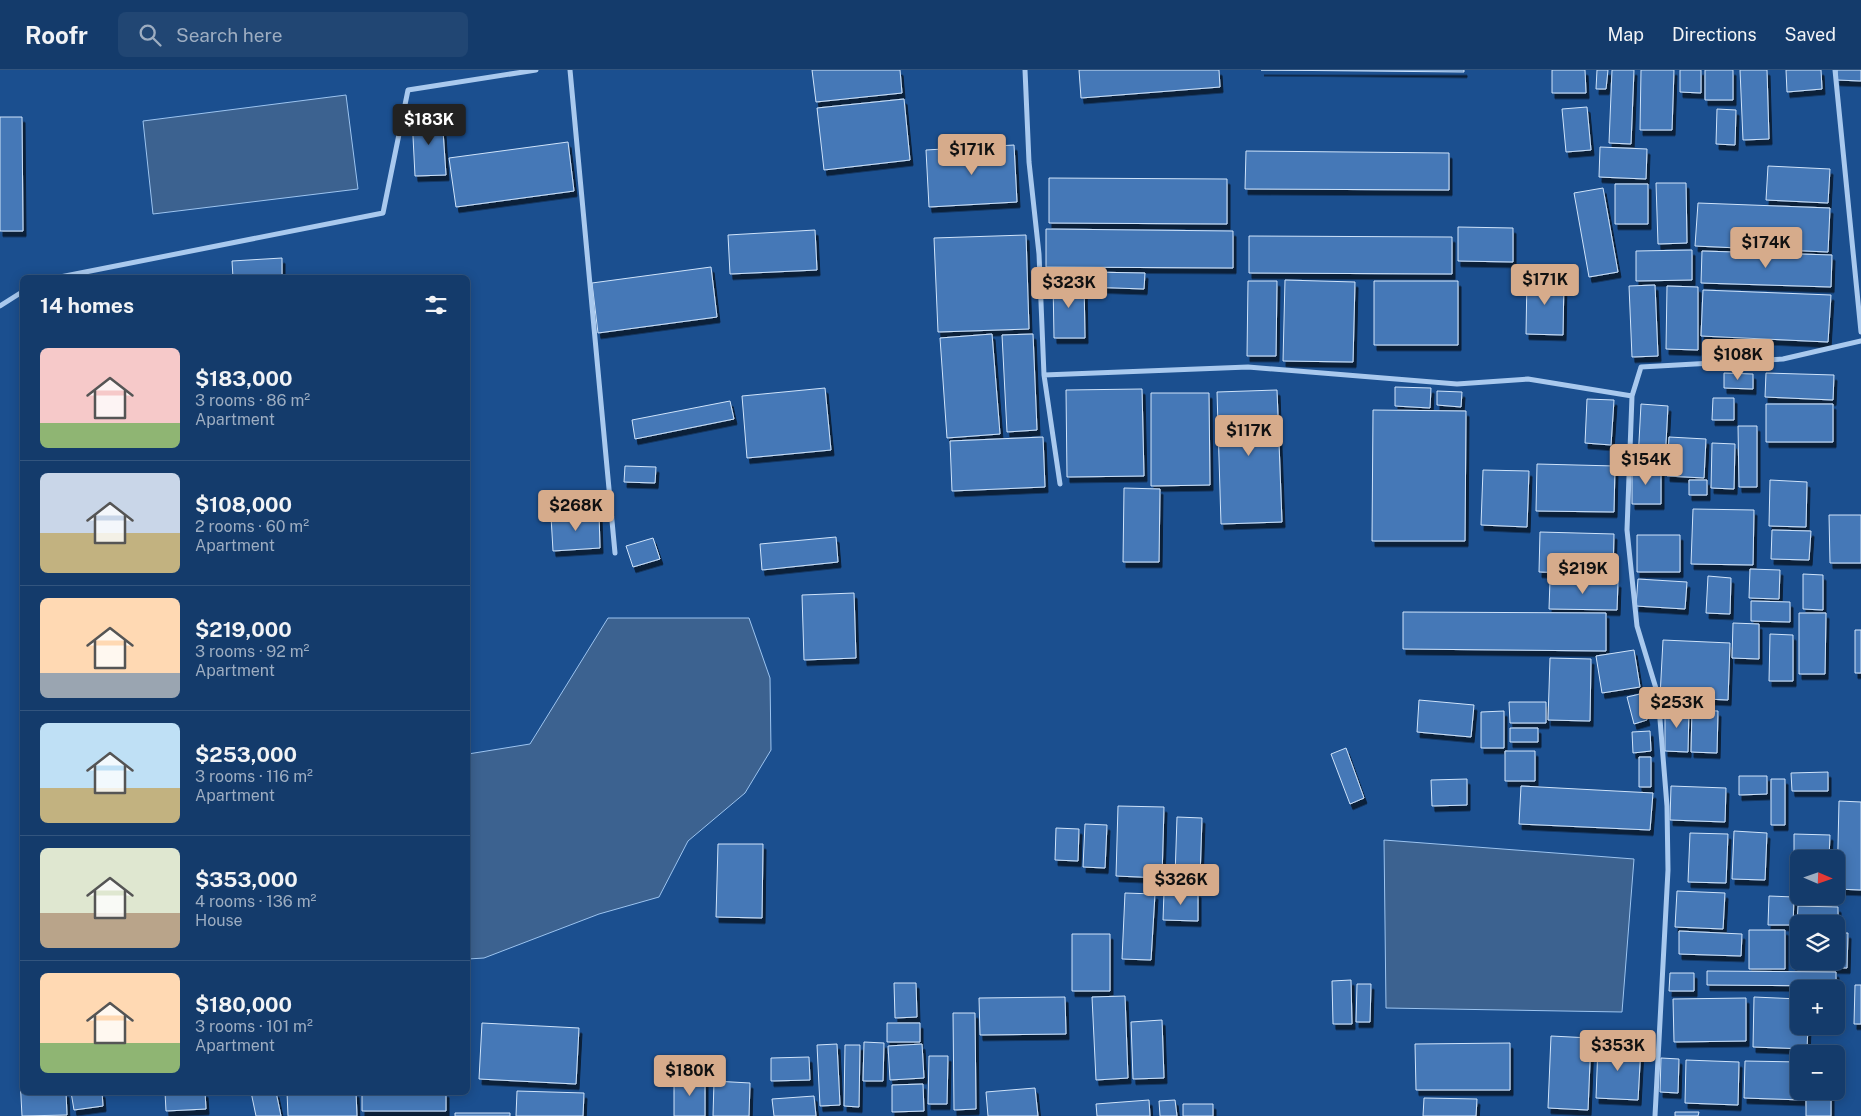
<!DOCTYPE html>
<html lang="en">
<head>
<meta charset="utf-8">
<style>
  body { margin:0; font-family:"Public Sans",sans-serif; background:#214673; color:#f1f3f6; height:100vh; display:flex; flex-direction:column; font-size:19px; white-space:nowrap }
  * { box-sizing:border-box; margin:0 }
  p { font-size:16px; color:#9dadc1 }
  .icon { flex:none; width:28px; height:28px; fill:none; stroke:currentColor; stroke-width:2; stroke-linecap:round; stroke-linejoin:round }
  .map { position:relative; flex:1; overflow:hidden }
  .side { position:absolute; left:20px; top:205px; width:450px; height:820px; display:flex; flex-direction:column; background:#143b6b; border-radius:8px; box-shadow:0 2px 12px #0003,0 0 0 1px #33557e }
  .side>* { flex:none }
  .needle { width:32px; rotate:92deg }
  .tools { position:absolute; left:1790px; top:780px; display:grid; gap:10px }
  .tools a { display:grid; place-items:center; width:55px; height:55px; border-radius:8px; background:#143b6b; box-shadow:0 2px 12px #0003,0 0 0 1px #33557e; font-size:25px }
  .price { position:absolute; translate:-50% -42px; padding:0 11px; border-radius:5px; background:#d6ab8b; color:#111; font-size:16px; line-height:32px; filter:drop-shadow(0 1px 2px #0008) }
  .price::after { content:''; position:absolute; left:50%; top:30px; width:15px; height:11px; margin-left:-8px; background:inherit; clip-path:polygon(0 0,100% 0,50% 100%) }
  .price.current { background:#222; color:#fff }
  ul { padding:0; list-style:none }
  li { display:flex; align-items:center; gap:15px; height:125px; padding:0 20px }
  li+li { border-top:1px solid #33557e }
  li span { display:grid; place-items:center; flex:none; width:140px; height:100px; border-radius:8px; color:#555 }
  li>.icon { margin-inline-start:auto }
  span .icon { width:60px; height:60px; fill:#fffc; stroke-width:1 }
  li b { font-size:21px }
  h2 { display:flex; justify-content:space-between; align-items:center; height:60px; padding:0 20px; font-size:21px }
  header { display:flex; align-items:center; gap:30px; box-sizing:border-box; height:70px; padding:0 25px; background:#143b6b; border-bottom:1px solid #33557e }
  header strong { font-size:24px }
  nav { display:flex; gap:28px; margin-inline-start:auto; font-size:18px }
  .search { width:350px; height:45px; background:#214673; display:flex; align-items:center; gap:12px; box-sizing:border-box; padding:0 18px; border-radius:8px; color:#9dadc1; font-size:19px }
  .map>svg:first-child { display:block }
  .water { fill:#3c6290; stroke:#9cc4f0 }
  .building { fill:#4478b7; stroke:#cfe3fa; filter:url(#shadow) }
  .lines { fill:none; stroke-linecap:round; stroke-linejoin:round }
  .minor { stroke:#a9c9ee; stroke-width:5 }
</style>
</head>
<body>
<header>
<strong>Roofr</strong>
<div class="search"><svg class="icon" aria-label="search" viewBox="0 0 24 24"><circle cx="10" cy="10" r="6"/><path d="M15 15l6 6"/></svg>Search here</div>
<nav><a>Map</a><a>Directions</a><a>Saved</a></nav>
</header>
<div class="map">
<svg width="1861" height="1046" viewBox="0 0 1861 1046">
  <defs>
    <filter id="shadow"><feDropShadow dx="3" dy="5.5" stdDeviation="0" flood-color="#0009"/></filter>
  </defs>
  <rect width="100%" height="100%" fill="#1b4f8f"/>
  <!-- water -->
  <path class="water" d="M 346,25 L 358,119 L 153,144 L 143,51 Z
    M 608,548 L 749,548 L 770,608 L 771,680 L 745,723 L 688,771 L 659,827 L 599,844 L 484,888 L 468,889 L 468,684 L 530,674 Z
    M 1384,770 L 1634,789 L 1622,942 L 1386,938 Z"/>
  <!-- building -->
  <path class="building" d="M 812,0 L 900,0 L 902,23 L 816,32 Z
    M 1079,0 L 1219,0 L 1220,17 L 1081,28 Z
    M 1261,0 L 1464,0 L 1464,2 Z
    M 1552,0 L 1585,0 L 1586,23 L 1552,23 Z
    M 1597,0 L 1608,0 L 1606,19 L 1596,19 Z
    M 1612,0 L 1634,0 L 1631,74 L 1609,73 Z
    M 1641,0 L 1674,0 L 1672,60 L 1640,60 Z
    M 1680,0 L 1701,0 L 1701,23 L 1680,22 Z
    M 1705,0 L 1733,0 L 1733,30 L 1705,30 Z
    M 1740,0 L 1767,0 L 1769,69 L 1743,70 Z
    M 1786,0 L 1821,0 L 1822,19 L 1787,22 Z
    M 1837,0 L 1861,0 L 1861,11 L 1837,10 Z
    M 904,29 L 910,90 L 824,100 L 817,38 Z
    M 1587,37 L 1591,80 L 1566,82 L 1562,39 Z
    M 1717,39 L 1736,40 L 1735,75 L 1716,74 Z
    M 442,46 L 446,105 L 415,106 L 412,47 Z
    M 0,47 L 22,47 L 23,161 L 0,161 Z
    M 568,72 L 574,121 L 456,137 L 449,88 Z
    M 1014,75 L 1017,132 L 929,137 L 926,80 Z
    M 1600,77 L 1647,79 L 1646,109 L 1599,107 Z
    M 1246,81 L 1449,83 L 1449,120 L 1245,119 Z
    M 1768,96 L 1830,99 L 1828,133 L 1766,130 Z
    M 1049,108 L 1227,109 L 1227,154 L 1049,153 Z
    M 1656,113 L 1686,113 L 1687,173 L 1658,174 Z
    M 1615,114 L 1648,114 L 1648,154 L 1615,154 Z
    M 1603,118 L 1618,202 L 1589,207 L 1574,123 Z
    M 1698,133 L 1830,138 L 1828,182 L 1695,176 Z
    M 1458,157 L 1513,158 L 1513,192 L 1458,191 Z
    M 1046,159 L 1233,161 L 1233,198 L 1046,197 Z
    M 815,160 L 817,200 L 730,204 L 728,165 Z
    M 1026,165 L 1029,259 L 938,262 L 934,168 Z
    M 1249,166 L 1452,167 L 1452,204 L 1249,203 Z
    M 1692,180 L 1692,210 L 1636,211 L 1636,181 Z
    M 1702,181 L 1832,185 L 1831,217 L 1701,213 Z
    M 282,188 L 282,208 L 233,208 L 232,191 Z
    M 711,197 L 717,247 L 598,263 L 592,213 Z
    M 1088,202 L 1145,203 L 1144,219 L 1087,217 Z
    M 1527,207 L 1564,208 L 1563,265 L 1526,264 Z
    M 1285,210 L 1355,212 L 1353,292 L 1283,291 Z
    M 1053,211 L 1084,211 L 1085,268 L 1054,268 Z
    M 1248,211 L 1277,211 L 1276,286 L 1247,286 Z
    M 1374,211 L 1458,211 L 1458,275 L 1374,275 Z
    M 1655,215 L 1658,286 L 1632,287 L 1629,216 Z
    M 1667,216 L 1698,217 L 1698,280 L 1666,279 Z
    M 1703,220 L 1831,225 L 1828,272 L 1701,266 Z
    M 992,264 L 1000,364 L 947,368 L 940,268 Z
    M 1033,264 L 1037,360 L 1007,362 L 1002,265 Z
    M 1724,303 L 1753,304 L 1753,319 L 1724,318 Z
    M 1766,303 L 1834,305 L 1833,330 L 1765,327 Z
    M 1395,317 L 1431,318 L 1430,338 L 1395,336 Z
    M 825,318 L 831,380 L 747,388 L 742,326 Z
    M 1142,319 L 1144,406 L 1067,407 L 1066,320 Z
    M 1277,320 L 1282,452 L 1221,454 L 1217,322 Z
    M 1437,321 L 1462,322 L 1461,337 L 1437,335 Z
    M 1151,323 L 1209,323 L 1210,415 L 1151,416 Z
    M 1713,328 L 1734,328 L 1734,350 L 1712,350 Z
    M 1587,329 L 1614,330 L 1611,375 L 1585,373 Z
    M 730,331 L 734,349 L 635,369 L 632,350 Z
    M 1641,334 L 1668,336 L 1665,391 L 1638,390 Z
    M 1766,334 L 1833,334 L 1833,372 L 1766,372 Z
    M 1373,340 L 1466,341 L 1465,471 L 1372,471 Z
    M 1738,356 L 1757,356 L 1757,417 L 1739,417 Z
    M 1043,367 L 1045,417 L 952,421 L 950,371 Z
    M 1669,367 L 1706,369 L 1704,408 L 1667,406 Z
    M 1712,373 L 1735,374 L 1734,419 L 1711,418 Z
    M 1537,394 L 1615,396 L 1614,442 L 1536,441 Z
    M 625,396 L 656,397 L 655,413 L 624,412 Z
    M 1632,397 L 1661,397 L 1661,434 L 1632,434 Z
    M 1483,400 L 1529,401 L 1527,457 L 1481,455 Z
    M 1689,410 L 1707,410 L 1707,425 L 1689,425 Z
    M 1770,410 L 1807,412 L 1806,457 L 1769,456 Z
    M 1124,418 L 1160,419 L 1159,492 L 1123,492 Z
    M 1693,439 L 1754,440 L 1753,495 L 1691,494 Z
    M 599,443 L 600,478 L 553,481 L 551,446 Z
    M 1829,445 L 1861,445 L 1861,493 L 1830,493 Z
    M 1772,460 L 1811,461 L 1809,490 L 1771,489 Z
    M 1540,462 L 1614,464 L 1613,504 L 1539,502 Z
    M 1637,465 L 1680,465 L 1680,502 L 1637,502 Z
    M 836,467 L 838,492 L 762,500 L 760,474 Z
    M 653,468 L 660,489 L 633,497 L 626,476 Z
    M 1750,499 L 1780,500 L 1779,529 L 1749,528 Z
    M 1803,504 L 1823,505 L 1823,540 L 1803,539 Z
    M 1708,506 L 1731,508 L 1730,544 L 1706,543 Z
    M 1638,509 L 1687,512 L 1685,539 L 1636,536 Z
    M 1550,510 L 1618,512 L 1617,540 L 1549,539 Z
    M 854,523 L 856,588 L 804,590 L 802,525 Z
    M 1751,531 L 1790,532 L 1790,552 L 1751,551 Z
    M 1403,542 L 1606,543 L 1606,581 L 1403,579 Z
    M 1799,543 L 1826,543 L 1825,604 L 1799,604 Z
    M 1733,553 L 1759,554 L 1759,589 L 1732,588 Z
    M 1855,560 L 1861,560 L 1861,603 L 1855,603 Z
    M 1770,564 L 1793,565 L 1793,611 L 1769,611 Z
    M 1663,570 L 1730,573 L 1728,630 L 1660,627 Z
    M 1634,580 L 1640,617 L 1602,623 L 1596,586 Z
    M 1550,588 L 1591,589 L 1590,651 L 1548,650 Z
    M 1640,624 L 1647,650 L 1634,654 L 1627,627 Z
    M 1419,630 L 1474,635 L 1471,667 L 1417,662 Z
    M 1509,632 L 1546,632 L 1546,653 L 1510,653 Z
    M 1665,637 L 1689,638 L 1688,682 L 1665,681 Z
    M 1692,640 L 1718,641 L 1717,683 L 1691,682 Z
    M 1504,641 L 1504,678 L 1481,678 L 1481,642 Z
    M 1510,658 L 1538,658 L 1538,672 L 1510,672 Z
    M 1650,661 L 1651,681 L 1633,683 L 1632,662 Z
    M 1346,678 L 1364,728 L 1350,734 L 1331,684 Z
    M 1505,681 L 1535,681 L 1535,711 L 1505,711 Z
    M 1639,687 L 1651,687 L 1651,717 L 1639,717 Z
    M 1828,702 L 1828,721 L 1792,721 L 1791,703 Z
    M 1739,706 L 1767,706 L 1767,724 L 1739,725 Z
    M 1467,709 L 1467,735 L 1432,736 L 1431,710 Z
    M 1771,709 L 1785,709 L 1785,755 L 1771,755 Z
    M 1521,716 L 1653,723 L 1650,760 L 1519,754 Z
    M 1671,716 L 1726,718 L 1725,752 L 1670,750 Z
    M 1839,731 L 1861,732 L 1861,820 L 1837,819 Z
    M 1118,736 L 1164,737 L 1162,808 L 1116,806 Z
    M 1177,747 L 1202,748 L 1200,808 L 1175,807 Z
    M 1085,754 L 1107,755 L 1105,798 L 1083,797 Z
    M 1056,758 L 1079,759 L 1078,791 L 1055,790 Z
    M 1734,761 L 1767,763 L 1765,810 L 1732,809 Z
    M 1690,763 L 1728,764 L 1726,813 L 1688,812 Z
    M 1794,764 L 1830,765 L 1829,788 L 1794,786 Z
    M 718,774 L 763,774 L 762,848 L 716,847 Z
    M 1677,821 L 1725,823 L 1723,859 L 1675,857 Z
    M 1164,822 L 1198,822 L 1198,851 L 1163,850 Z
    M 1125,823 L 1155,824 L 1151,890 L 1122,889 Z
    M 1769,826 L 1794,827 L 1793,855 L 1768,855 Z
    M 1802,826 L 1829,826 L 1828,835 L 1802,834 Z
    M 1798,836 L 1838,837 L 1838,855 L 1797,854 Z
    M 1749,860 L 1785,860 L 1785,899 L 1749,899 Z
    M 1679,861 L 1742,864 L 1741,886 L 1679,884 Z
    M 1793,862 L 1799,862 L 1799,891 L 1836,891 L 1836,863 L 1848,863 L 1847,898 L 1793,897 Z
    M 1072,864 L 1110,864 L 1110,921 L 1072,921 Z
    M 1707,901 L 1836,902 L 1836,916 L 1707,915 Z
    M 1670,903 L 1694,903 L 1694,921 L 1669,921 Z
    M 1351,910 L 1352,954 L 1333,954 L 1332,911 Z
    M 894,913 L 916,913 L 917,947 L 895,948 Z
    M 1357,914 L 1371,914 L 1370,952 L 1356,952 Z
    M 1855,915 L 1861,915 L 1861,954 L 1854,954 Z
    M 1125,926 L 1128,1008 L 1096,1010 L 1092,927 Z
    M 1065,927 L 1066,964 L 980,965 L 979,928 Z
    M 1754,927 L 1799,929 L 1799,956 L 1808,956 L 1807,979 L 1753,977 Z
    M 1746,928 L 1746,971 L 1674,972 L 1673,929 Z
    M 953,943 L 975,943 L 976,1039 L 954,1040 Z
    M 1162,950 L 1164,1008 L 1133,1009 L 1131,952 Z
    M 482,953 L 579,958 L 576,1014 L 479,1009 Z
    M 887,953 L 920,953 L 920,972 L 887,972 Z
    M 1551,966 L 1591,968 L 1588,1040 L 1548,1038 Z
    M 864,972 L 884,973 L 883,1011 L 863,1011 Z
    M 1510,973 L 1510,1020 L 1416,1020 L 1415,974 Z
    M 837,974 L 840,1035 L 820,1036 L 817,975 Z
    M 922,974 L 924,1008 L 890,1010 L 888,976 Z
    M 845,975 L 860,975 L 859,1037 L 844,1036 Z
    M 1598,975 L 1641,976 L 1638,1030 L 1596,1028 Z
    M 929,986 L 948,986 L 947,1034 L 928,1034 Z
    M 809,987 L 810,1010 L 771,1011 L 771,988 Z
    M 1661,988 L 1679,989 L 1678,1023 L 1660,1022 Z
    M 1686,990 L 1739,992 L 1738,1035 L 1685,1033 Z
    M 1745,991 L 1799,992 L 1799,1021 L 1803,1021 L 1803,1030 L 1744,1028 Z
    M 20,1008 L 22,1008 L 22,1022 L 66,1022 L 67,1045 L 22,1046 Z
    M 674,1008 L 705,1008 L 705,1046 L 674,1046 Z
    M 714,1011 L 750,1013 L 749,1046 L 713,1046 Z
    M 923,1014 L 924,1041 L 892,1042 L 892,1015 Z
    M 1035,1018 L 1038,1046 L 988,1046 L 986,1022 Z
    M 517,1021 L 584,1023 L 583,1046 L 516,1046 Z
    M 1806,1021 L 1831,1021 L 1831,1046 L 1806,1046 Z
    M 71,1022 L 102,1022 L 103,1036 L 74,1040 Z
    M 165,1022 L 205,1022 L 206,1039 L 166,1041 Z
    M 251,1022 L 276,1022 L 281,1046 L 256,1046 Z
    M 287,1022 L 356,1022 L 357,1046 L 288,1046 Z
    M 362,1022 L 446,1022 L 446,1041 L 362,1041 Z
    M 814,1026 L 816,1046 L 774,1046 L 772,1029 Z
    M 1424,1028 L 1477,1029 L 1476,1046 L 1423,1046 Z
    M 1149,1030 L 1150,1046 L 1097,1046 L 1096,1034 Z
    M 1175,1030 L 1177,1046 L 1160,1046 L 1159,1031 Z
    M 1183,1034 L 1213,1034 L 1213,1046 L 1183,1046 Z
    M 1675,1042 L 1699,1042 L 1698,1046 L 1675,1046 Z
    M 455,1043 L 510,1043 L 510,1046 L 455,1046 Z"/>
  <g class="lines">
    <!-- minor -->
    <path class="minor" d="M 570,0 L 615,483
      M 1025,0 L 1029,92 L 1039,184 L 1044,305 L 1060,414
      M 1835,0 L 1861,262
      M 55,208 L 383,143 L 408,20 L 536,0
      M 0,236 L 22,222
      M 1044,305 L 1248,297 L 1457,314 L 1528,309 L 1632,326
      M 1655,1046 L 1668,800 L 1667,736 L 1658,625 L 1637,556 L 1627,460 L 1632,326 L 1641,297 L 1783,289 L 1861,271"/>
  </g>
</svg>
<div class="tools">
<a><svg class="needle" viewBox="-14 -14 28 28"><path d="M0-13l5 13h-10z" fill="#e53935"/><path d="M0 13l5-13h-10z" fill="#9dadc1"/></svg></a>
<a><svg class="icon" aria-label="layers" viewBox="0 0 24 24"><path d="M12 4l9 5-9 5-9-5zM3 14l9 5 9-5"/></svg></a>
<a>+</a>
<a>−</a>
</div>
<b class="price current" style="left:429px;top:76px">$183K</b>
<b class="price" style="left:972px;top:106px">$171K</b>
<b class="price" style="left:1766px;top:199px">$174K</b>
<b class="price" style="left:1545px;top:236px">$171K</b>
<b class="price" style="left:1069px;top:239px">$323K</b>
<b class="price" style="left:1738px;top:311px">$108K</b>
<b class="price" style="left:1249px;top:387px">$117K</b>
<b class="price" style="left:1646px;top:416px">$154K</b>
<b class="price" style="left:576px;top:462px">$268K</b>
<b class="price" style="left:1583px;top:525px">$219K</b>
<b class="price" style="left:1677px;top:659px">$253K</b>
<b class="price" style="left:1181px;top:836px">$326K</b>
<b class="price" style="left:1618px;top:1002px">$353K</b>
<b class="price" style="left:690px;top:1027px">$180K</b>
<section class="side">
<h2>14 homes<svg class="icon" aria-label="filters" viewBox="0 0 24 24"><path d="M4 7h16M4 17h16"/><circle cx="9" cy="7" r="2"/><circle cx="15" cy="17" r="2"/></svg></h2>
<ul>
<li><span style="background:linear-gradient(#f6c9c9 75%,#8fb573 0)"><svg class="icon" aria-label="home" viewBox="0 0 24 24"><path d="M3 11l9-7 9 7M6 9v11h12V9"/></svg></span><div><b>$183,000</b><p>3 rooms · 86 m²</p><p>Apartment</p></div></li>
<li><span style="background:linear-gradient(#c9d6e8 60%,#c2b280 0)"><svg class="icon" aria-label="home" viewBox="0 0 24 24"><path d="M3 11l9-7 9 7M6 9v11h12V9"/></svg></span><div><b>$108,000</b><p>2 rooms · 60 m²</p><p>Apartment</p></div></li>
<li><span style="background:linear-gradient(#ffd9b3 75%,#9aa5b1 0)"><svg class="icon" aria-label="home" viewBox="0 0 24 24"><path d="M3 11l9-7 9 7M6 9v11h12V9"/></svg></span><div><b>$219,000</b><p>3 rooms · 92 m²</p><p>Apartment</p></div></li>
<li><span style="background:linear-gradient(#bfe0f5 65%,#c2b280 0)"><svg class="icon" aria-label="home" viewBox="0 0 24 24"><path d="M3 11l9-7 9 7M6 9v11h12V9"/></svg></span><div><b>$253,000</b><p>3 rooms · 116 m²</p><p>Apartment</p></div></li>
<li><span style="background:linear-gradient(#dfe7d0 65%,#b9a48a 0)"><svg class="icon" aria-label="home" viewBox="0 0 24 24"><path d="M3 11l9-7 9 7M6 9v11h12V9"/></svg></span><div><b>$353,000</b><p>4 rooms · 136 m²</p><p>House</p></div></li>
<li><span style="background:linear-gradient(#ffd9b3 70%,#8fb573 0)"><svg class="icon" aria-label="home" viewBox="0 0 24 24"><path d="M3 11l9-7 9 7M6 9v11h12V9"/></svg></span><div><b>$180,000</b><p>3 rooms · 101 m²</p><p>Apartment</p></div></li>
</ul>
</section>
</div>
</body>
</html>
